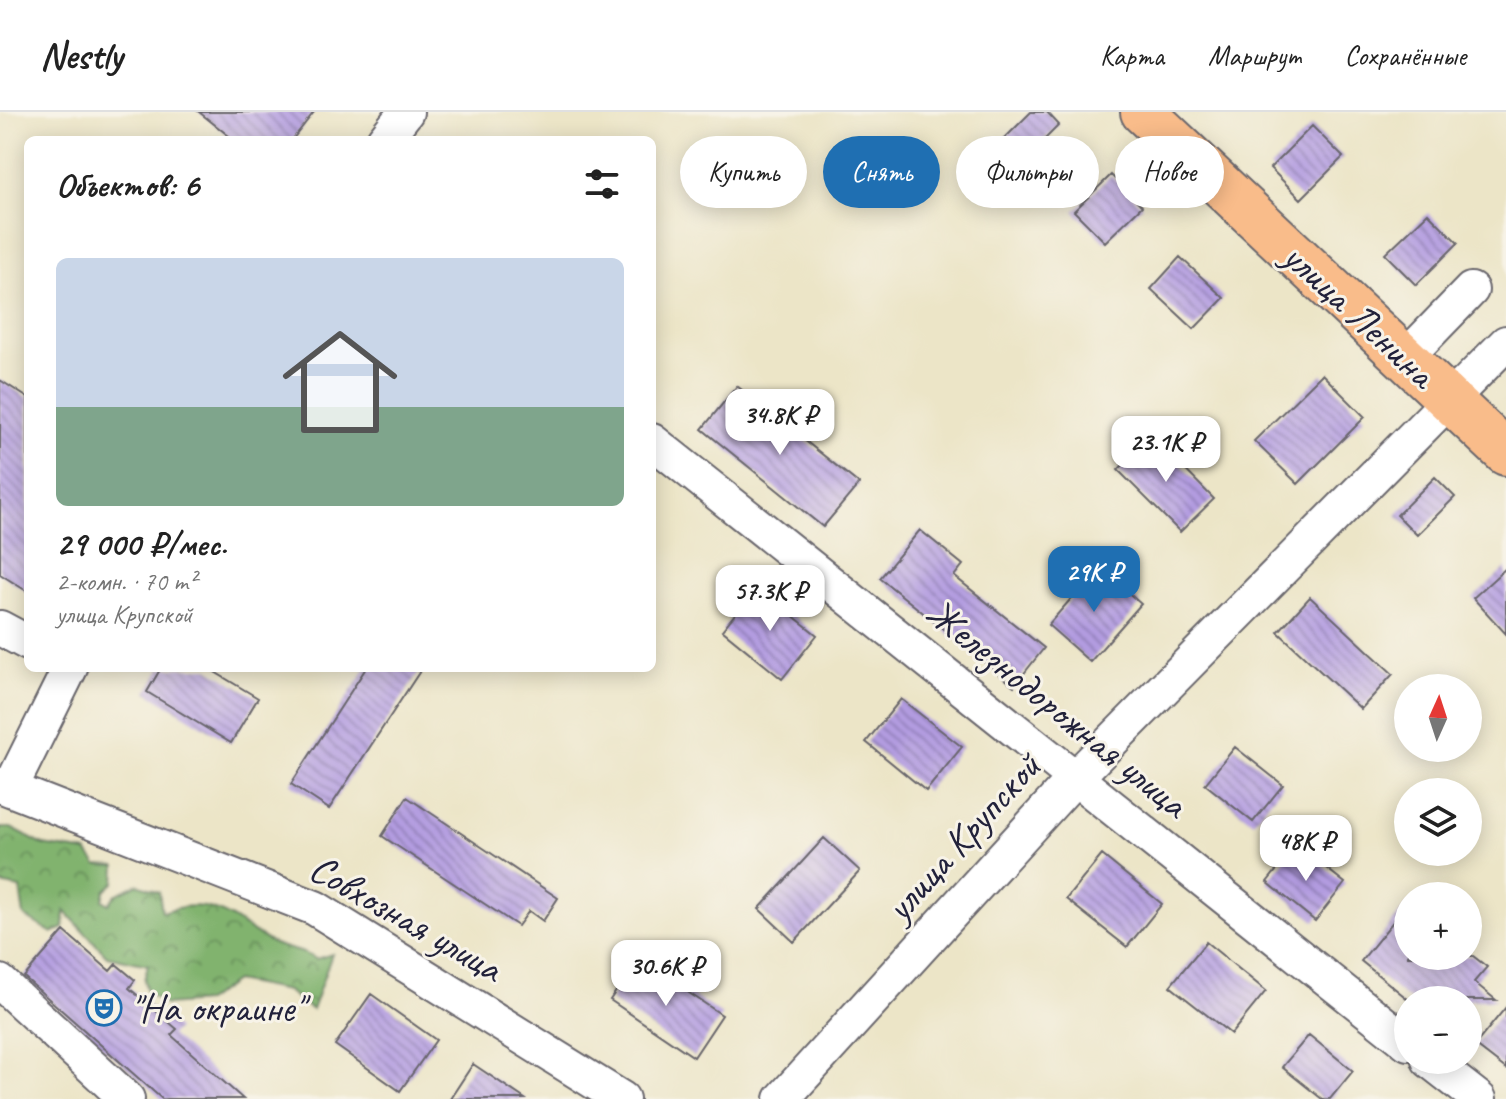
<!DOCTYPE html>
<html lang="ru">
<head>
<meta charset="utf-8">
<style>
  body { margin:0; font-family:Caveat,sans-serif; background:#f6f6f6; color:#222; height:100vh; display:flex; flex-direction:column; font-size:30px; white-space:nowrap }
  * { box-sizing:border-box; margin:0 }
  p { font-size:26px; color:#767676 }
  .icon { flex:none; width:44px; height:44px; fill:none; stroke:currentColor; stroke-width:2; stroke-linecap:round; stroke-linejoin:round }
  .map { position:relative; flex:1; overflow:hidden }
  .details { position:absolute; left:24px; top:24px; width:632px; height:536px; display:flex; flex-direction:column; background:#fff; border-radius:12px; box-shadow:0 4px 20px #0003 }
  .details>* { flex:none }
  .top-card { position:absolute; left:680px; top:24px; width:706px; height:72px; display:flex; gap:16px }
  .needle { width:52px; rotate:3deg }
  .tools { position:absolute; left:1394px; top:562px; display:grid; gap:16px }
  .tools a { display:grid; place-items:center; width:88px; height:88px; border-radius:50%; background:#fff; box-shadow:0 4px 20px #0003; font-size:40px }
  .price { position:absolute; translate:-50% -68px; padding:0 18px; border-radius:16px; background:#fff; color:#222; font-size:26px; line-height:52px; filter:drop-shadow(0 2px 4px #0008) }
  .price::after { content:''; position:absolute; left:50%; top:48px; width:24px; height:18px; margin-left:-12px; background:inherit; clip-path:polygon(0 0,100% 0,50% 100%) }
  .price.on { background:#1f6fb2; color:#fff }
  ul { padding:0; list-style:none }
  li { display:grid; align-content:center; gap:16px; height:424px; padding:0 32px }
  li+li { border-top:2px solid #e0e0e0 }
  li span { display:grid; place-items:center; height:248px; border-radius:12px; color:#555 }
  li>.icon { margin-inline-start:auto }
  span .icon { width:144px; height:144px; fill:#fffc; stroke-width:1 }
  li b { font-size:34px }
  h2 { display:flex; justify-content:space-between; align-items:center; height:96px; padding:0 32px; font-size:34px }
  .tag { padding:0 28px; border-radius:36px; background:#fff; box-shadow:0 4px 20px #0003; font-size:28px; line-height:72px }
  .tag.on { background:#1f6fb2; color:#fff }
  header { display:flex; align-items:center; gap:48px; box-sizing:border-box; height:112px; padding:0 40px; background:#fff; border-bottom:2px solid #e0e0e0 }
  header strong { font-size:38px }
  nav { display:flex; gap:44px; margin-inline-start:auto; font-size:28px }
  .map>svg:first-child { display:block }
  .forest { fill:url(#forest-crowns); stroke:#526a54; stroke-width:2 }
  .building { fill:url(#building-back-hatch) }
  .lines { fill:none; stroke-linecap:round; stroke-linejoin:round }
  .minor-casing { stroke:#69666c; stroke-width:38 }
  .major-casing { stroke:#69666c; stroke-width:48 }
  .minor { stroke:#fff; stroke-width:34 }
  .major { stroke:#f9bc8a; stroke-width:44 }
  .labels { text-anchor:middle; dominant-baseline:central; stroke-width:6; stroke-linejoin:round; paint-order:stroke }
  .street-label { font-size:40px; fill:#22223b; stroke:#f7f3e8 }
  .poi-label { font-size:40px; fill:#22223b; stroke:#f7f3e8; text-anchor:start }
</style>
</head>
<body>
<header>
<strong>Nestly</strong>
<nav><a>Карта</a><a>Маршрут</a><a>Сохранённые</a></nav>
</header>
<div class="map">
<svg width="1506" height="987" viewBox="0 0 1506 987">
  <defs>
    <pattern id="forest-crowns" width="20" height="18" patternUnits="userSpaceOnUse" patternTransform="scale(2)"><rect width="20" height="18" fill="#81b36e"/><path d="M2 6a3 3 0 1 1 6 0M12 15a3 3 0 1 1 6 0" fill="none" stroke="#69915c"/></pattern>
    <pattern id="building-back-hatch" width="6" height="6" patternUnits="userSpaceOnUse" patternTransform="scale(2)"><rect width="6" height="6" fill="#b29be0"/><path d="M-1 5l2 2M0 0l6 6M5-1l2 2" fill="none" stroke="#907eb7"/></pattern>
  </defs>
  <rect width="100%" height="100%" fill="#f7f3e8"/>
  <filter id="ink" filterUnits="userSpaceOnUse"><feTurbulence type="fractalNoise" baseFrequency=".0125" numOctaves="2"/><feDisplacementMap in="SourceGraphic" scale="16" xChannelSelector="R" yChannelSelector="G"/><feConvolveMatrix kernelMatrix="1 2 1 2 8 2 1 2 1" color-interpolation-filters="sRGB"/></filter>
  <filter id="wash" filterUnits="userSpaceOnUse"><feTurbulence type="fractalNoise" baseFrequency=".006" numOctaves="4" result="noise"/><feDisplacementMap in="SourceGraphic" scale="32" xChannelSelector="R" yChannelSelector="G"/><feGaussianBlur stdDeviation="1.8" result="paint"/><feColorMatrix in="noise" values="0 0 0 0 0 0 0 0 0 0 0 0 0 0 0 0 0 1.4 0 .05"/><feComposite in="paint" operator="in"/></filter>
  <g filter="url(#wash)">
    <rect width="100%" height="100%" fill="#ece5c7"/>
    <!-- forest -->
    <path class="forest" d="M 0,716 L 11,716 L 43,733 L 87,740 L 97,753 L 116,754 L 115,770 L 105,779 L 103,788 L 109,792 L 115,783 L 138,772 L 159,780 L 162,800 C 217,783 228,807 270,830 C 287,839 296,835 316,847 L 332,842 L 312,898 L 287,879 L 235,869 L 205,890 L 165,893 L 147,880 L 144,868 L 148,853 L 107,844 L 65,799 L 64,816 L 52,821 L 24,804 L 20,776 L 0,772 Z"/>
    <g id="blocks">
      <!-- building -->
      <path class="building" d="M 199,0 L 314,0 L 292,28 L 234,28 Z
        M 1031,0 L 1047,0 L 1059,13 L 1023,49 L 1002,29 Z
        M 1312,14 L 1343,45 L 1301,87 L 1270,56 Z
        M 1111,63 L 1142,94 L 1105,130 L 1074,99 Z
        M 1428,101 L 1458,131 L 1416,173 L 1385,142 Z
        M 1180,145 L 1224,186 L 1194,217 L 1151,177 Z
        M 1322,262 L 1365,305 L 1298,372 L 1254,329 Z
        M 0,268 L 28,286 L 28,480 L 0,462 Z
        M 737,274 L 859,372 L 823,415 L 702,317 Z
        M 1152,324 L 1214,387 L 1180,420 L 1118,358 Z
        M 1435,365 L 1455,385 L 1417,423 L 1397,403 Z
        M 920,418 L 963,453 L 954,464 L 1044,536 L 1014,574 L 880,466 Z
        M 1099,455 L 1141,492 L 1090,550 L 1048,513 Z
        M 1506,456 L 1506,522 L 1473,486 Z
        M 757,475 L 817,523 L 782,567 L 722,518 Z
        M 1310,485 L 1393,562 L 1361,597 L 1278,520 Z
        M 161,556 L 208,556 L 258,586 L 231,631 L 147,580 Z
        M 366,556 L 422,556 L 329,697 L 291,672 Z
        M 901,587 L 962,635 L 926,679 L 866,630 Z
        M 1235,635 L 1283,673 L 1253,710 L 1205,672 Z
        M 407,685 L 558,786 L 543,809 L 529,799 L 518,814 L 382,724 Z
        M 824,726 L 860,759 L 794,830 L 759,797 Z
        M 1297,733 L 1345,771 L 1315,809 L 1267,770 Z
        M 1102,743 L 1162,792 L 1127,835 L 1066,787 Z
        M 1408,791 L 1408,844 L 1473,844 L 1487,855 L 1474,870 L 1496,888 L 1409,888 L 1361,849 Z
        M 64,819 L 110,859 L 116,852 L 135,868 L 129,876 L 177,917 L 171,923 L 243,987 L 162,987 L 24,865 Z
        M 1206,830 L 1266,879 L 1231,922 L 1170,874 Z
        M 638,847 L 722,903 L 694,945 L 610,888 Z
        M 371,882 L 436,928 L 400,979 L 335,933 Z
        M 1506,895 L 1506,957 L 1475,933 Z
        M 1309,923 L 1353,959 L 1330,987 L 1322,987 L 1282,955 Z
        M 473,952 L 525,987 L 450,987 Z"/>
    </g>
  </g>
  <g filter="url(#ink)">
    <use href="#blocks" fill-opacity="0" stroke="#69666c" stroke-width="2"/>
    <g class="lines">
      <defs>
        <path id="minor" d="M 384,28 L 406,0
          M 1405,246 L 1471,178
          M 652,329 L 1408,931
          M 0,516 L 28,531
          M 0,673 L 315,796 L 622,987
          M 10,677 L 70,556
          M 0,870 L 127,987
          M 1429,948 L 1479,987
          M 782,987 L 1074,667 L 1506,231"/>
        <path id="major" d="M 1143,0 L 1506,341"/>
      </defs>
      <!-- minor casing -->
      <use href="#minor" class="minor-casing"/>
      <!-- major casing -->
      <use href="#major" class="major-casing"/>
      <!-- minor -->
      <use href="#minor" class="minor"/>
      <!-- major -->
      <use href="#major" class="major"/>
    </g>
  </g>
  <!-- icons -->
  <defs>
    <symbol id="theatre-ring" viewBox="-11 -11 22 22"><circle r="9.5" fill="#f7f3e8" stroke="#1f6fb2" stroke-width="1.5"/><path d="M-5-5.5Q0-4 5-5.5V0Q5 5 0 6Q-5 5-5 0ZM-3.3-2.5H-1v1.5H-3.3ZM1-2.5H3.3v1.5H1ZM-2.8 1Q0 5.5 2.8 1Z" fill="#1f6fb2"/></symbol>
  </defs>
  <g fill-rule="evenodd">
    <use href="#theatre-ring" x="84" y="876" width="40" height="40"/>
  </g>
  <g class="labels">
    <!-- street labels -->
    <g class="street-label">
      <text transform="translate(1359 203) rotate(43)">улица Ленина</text>
      <text transform="translate(1057 596) rotate(39)">Железнодорожная улица</text>
      <text transform="translate(963 725) rotate(-48)">улица Крупской</text>
      <text transform="translate(406 806) rotate(30)">Совхозная улица</text>
    </g>
    <!-- poi labels -->
    <g class="poi-label">
      <text x="130" y="896">"На окраине"</text>
    </g>
  </g>
</svg>
<div class="tools">
<a><svg class="needle" viewBox="-14 -14 28 28"><path d="M0-13l5 13h-10z" fill="#e53935"/><path d="M0 13l5-13h-10z" fill="#767676"/></svg></a>
<a><svg class="icon" aria-label="layers" viewBox="0 0 24 24"><path d="M12 4l9 5-9 5-9-5zM3 14l9 5 9-5"/></svg></a>
<a>+</a>
<a>−</a>
</div>
<b class="price" style="left:780px;top:345px">34.8K ₽</b>
<b class="price" style="left:1166px;top:372px">23.1K ₽</b>
<b class="price on" style="left:1094px;top:502px">29K ₽</b>
<b class="price" style="left:770px;top:521px">57.3K ₽</b>
<b class="price" style="left:1306px;top:771px">48K ₽</b>
<b class="price" style="left:666px;top:896px">30.6K ₽</b>
<div class="top-card">
<a class="tag">Купить</a>
<a class="tag on">Снять</a>
<a class="tag">Фильтры</a>
<a class="tag">Новое</a>
</div>
<section class="details">
<h2>Объектов: 6<svg class="icon" aria-label="filters" viewBox="0 0 24 24"><path d="M4 7h16M4 17h16"/><circle cx="9" cy="7" r="2"/><circle cx="15" cy="17" r="2"/></svg></h2>
<ul>
<li><span style="background:linear-gradient(#c9d6e8 60%,#7fa58c 0)"><svg class="icon" aria-label="home" viewBox="0 0 24 24"><path d="M3 11l9-7 9 7M6 9v11h12V9"/></svg></span><div><b>29 000 ₽/мес.</b><p>2-комн. · 70 m²</p><p>улица Крупской</p></div></li>
</ul>
</section>
</div>
</body>
</html>
